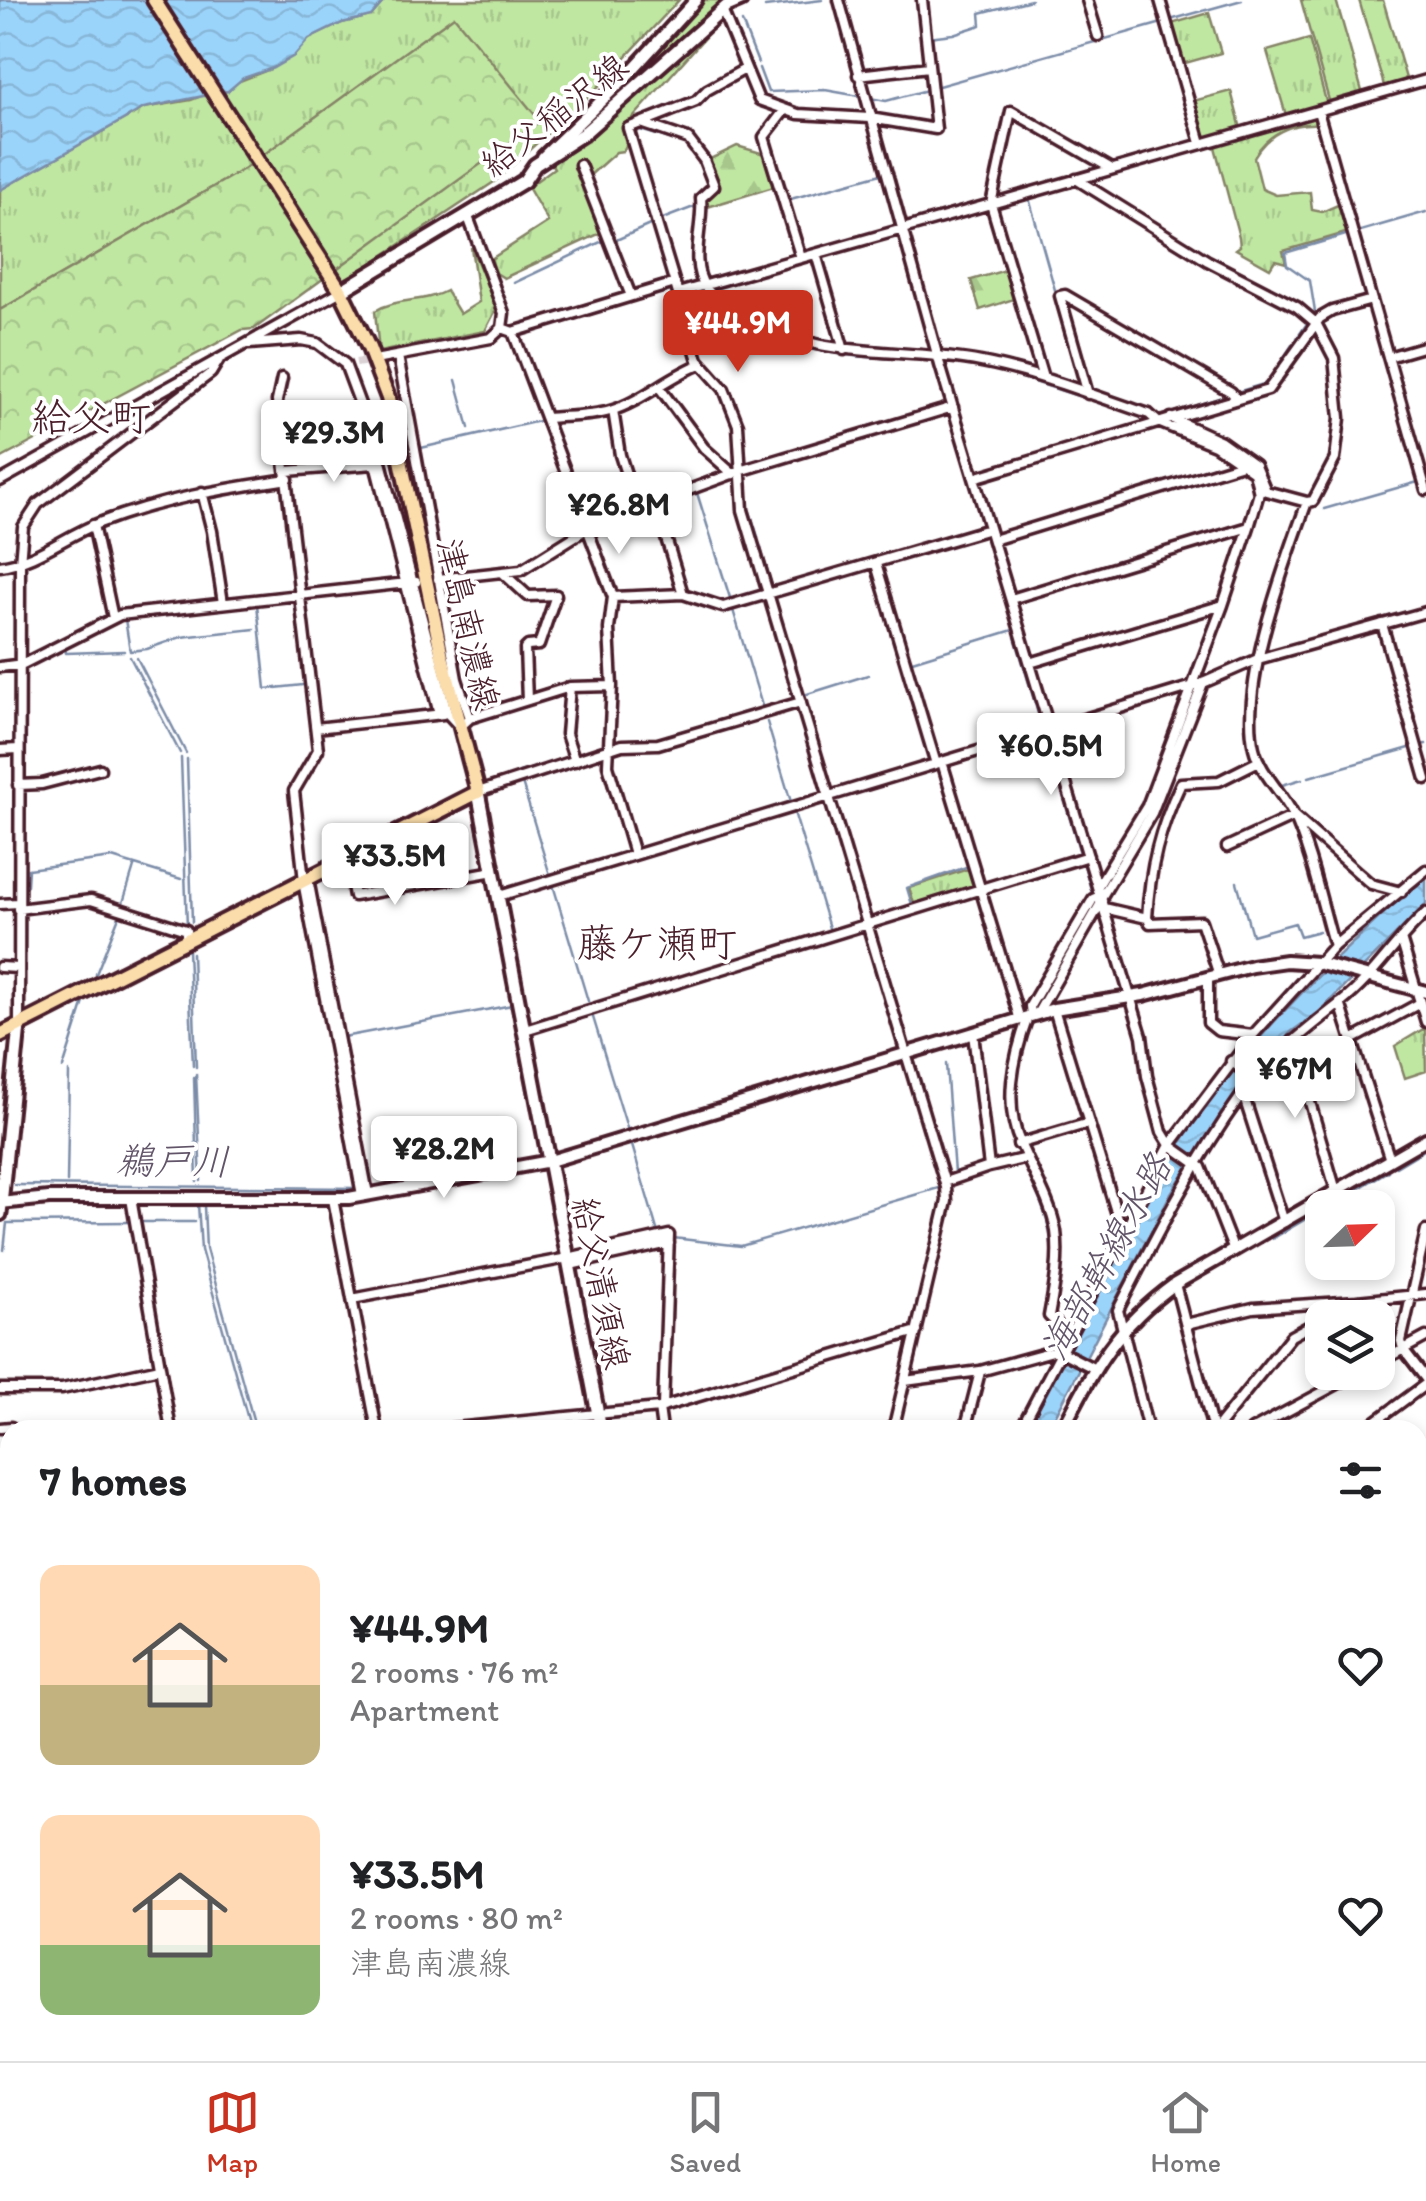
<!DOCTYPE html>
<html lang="en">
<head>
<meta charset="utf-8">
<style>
  body { margin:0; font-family:Itim,"Klee One",sans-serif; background:#f6f6f6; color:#202124; height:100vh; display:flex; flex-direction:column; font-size:38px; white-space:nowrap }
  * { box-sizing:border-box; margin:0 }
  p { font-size:32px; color:#757577 }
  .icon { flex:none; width:55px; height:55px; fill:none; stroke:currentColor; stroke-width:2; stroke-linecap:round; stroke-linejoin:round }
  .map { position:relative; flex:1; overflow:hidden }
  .sheet { position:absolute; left:0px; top:1420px; width:1428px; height:642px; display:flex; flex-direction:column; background:#fff; border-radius:30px 30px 0 0; box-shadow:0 5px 15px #0003 }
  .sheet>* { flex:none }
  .needle { width:65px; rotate:67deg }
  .tools { position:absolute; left:1305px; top:1190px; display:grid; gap:20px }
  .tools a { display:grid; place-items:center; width:90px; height:90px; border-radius:20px; background:#fff; box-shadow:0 5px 15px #0003; font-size:50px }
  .price { position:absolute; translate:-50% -85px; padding:0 22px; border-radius:10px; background:#fff; color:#222; font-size:32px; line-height:65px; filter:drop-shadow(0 2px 5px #0008) }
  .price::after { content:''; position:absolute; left:50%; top:60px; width:30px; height:22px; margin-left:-15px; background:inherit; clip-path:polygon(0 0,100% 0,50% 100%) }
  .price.current { background:#c8321e; color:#fff }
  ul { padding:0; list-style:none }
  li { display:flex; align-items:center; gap:30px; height:250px; padding:0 40px }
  li span { display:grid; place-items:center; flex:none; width:280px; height:200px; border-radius:20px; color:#555 }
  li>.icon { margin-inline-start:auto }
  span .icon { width:120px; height:120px; fill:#fffc; stroke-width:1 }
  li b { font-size:42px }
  h2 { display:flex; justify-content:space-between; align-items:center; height:120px; padding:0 40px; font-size:42px }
  .dock { display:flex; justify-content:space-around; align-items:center; height:140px; border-top:2px solid #e0e0e0; background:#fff; font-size:28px; color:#757577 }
  .dock a { display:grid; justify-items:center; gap:5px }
  .dock .current { color:#c8321e }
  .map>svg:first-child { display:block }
  .grass { fill:url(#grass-tufts); stroke:#858366; stroke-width:2.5 }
  .forest { fill:url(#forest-firs); stroke:#858366; stroke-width:2.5 }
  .park { fill:url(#park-crowns); stroke:#858366; stroke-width:2.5 }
  .water { fill:url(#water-waves); stroke:#7b8ca8; stroke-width:2.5 }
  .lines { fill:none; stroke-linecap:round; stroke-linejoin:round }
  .stream { stroke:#7b8ca8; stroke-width:2.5 }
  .minor-tunnel { stroke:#dbd2d5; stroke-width:8; stroke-dasharray:8 4; stroke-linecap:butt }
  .minor-casing { stroke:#4a1f2b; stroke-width:15 }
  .tertiary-casing { stroke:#4a1f2b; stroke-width:18 }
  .secondary-casing { stroke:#4a1f2b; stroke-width:19 }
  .primary-casing { stroke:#4a1f2b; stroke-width:20 }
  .minor { stroke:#fff; stroke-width:8 }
  .tertiary { stroke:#fff; stroke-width:10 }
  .secondary { stroke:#fff; stroke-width:11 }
  .primary { stroke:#fbddab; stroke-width:12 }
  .labels { text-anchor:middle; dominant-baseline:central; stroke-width:8; stroke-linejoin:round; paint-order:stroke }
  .street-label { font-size:35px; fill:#4a1f2b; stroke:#fff }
  .water-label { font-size:38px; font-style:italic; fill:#625569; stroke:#fff }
  .quarter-label { font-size:40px; fill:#4a1f2b; stroke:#fff }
</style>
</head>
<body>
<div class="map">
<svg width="1426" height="2061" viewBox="0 0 1426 2061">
  <defs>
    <pattern id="grass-tufts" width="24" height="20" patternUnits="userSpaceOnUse" patternTransform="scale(2.5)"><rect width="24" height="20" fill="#c0e7a2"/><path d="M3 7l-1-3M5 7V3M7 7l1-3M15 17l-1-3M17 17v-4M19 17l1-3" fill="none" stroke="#a6c68c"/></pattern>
    <pattern id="forest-firs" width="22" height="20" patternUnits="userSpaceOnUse" patternTransform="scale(2.5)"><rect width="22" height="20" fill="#c0e7a2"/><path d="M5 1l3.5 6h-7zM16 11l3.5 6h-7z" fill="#a6c68c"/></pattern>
    <pattern id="park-crowns" width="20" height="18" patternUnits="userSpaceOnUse" patternTransform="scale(2.5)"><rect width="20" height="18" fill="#c0e7a2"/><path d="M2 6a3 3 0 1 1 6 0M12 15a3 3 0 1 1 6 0" fill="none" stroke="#a6c68c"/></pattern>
    <pattern id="water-waves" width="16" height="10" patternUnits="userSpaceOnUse" patternTransform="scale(2.5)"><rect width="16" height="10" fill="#9bd4fb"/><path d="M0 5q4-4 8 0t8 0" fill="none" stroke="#87b6d7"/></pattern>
  </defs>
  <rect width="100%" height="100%" fill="#fff"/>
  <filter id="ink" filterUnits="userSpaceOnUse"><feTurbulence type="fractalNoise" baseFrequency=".01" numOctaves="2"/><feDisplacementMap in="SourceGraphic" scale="20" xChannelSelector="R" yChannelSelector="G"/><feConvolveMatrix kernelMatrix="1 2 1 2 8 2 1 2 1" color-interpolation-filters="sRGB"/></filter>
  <g filter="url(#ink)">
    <!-- grass -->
    <path class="grass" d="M 385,0 L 679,0 L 595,90 L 494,182 L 336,287 L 327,276 L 454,17 L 244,169 L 0,310 L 0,190 L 144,108 L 191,100 L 273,68 L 309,39 L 342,23 L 371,16 Z
      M 702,0 L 741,0 L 556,150 Z
      M 1301,0 L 1336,0 L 1363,95 L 1330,104 Z
      M 1359,0 L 1383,0 L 1407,82 L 1385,89 Z
      M 1209,13 L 1221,53 L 1182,64 L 1171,24 Z
      M 714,27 L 624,128 L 628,142 L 623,151 L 616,152 L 588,177 L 605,231 L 504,278 L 496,273 L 491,259 L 548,222 L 528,187 L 554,168 L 551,163 Z
      M 1309,39 L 1327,105 L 1286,115 L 1267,51 Z
      M 1231,91 L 1241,129 L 1206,139 L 1193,101 Z
      M 1312,115 L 1319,124 C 1291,122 1267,134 1254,157 L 1262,189 L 1276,195 L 1310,192 L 1312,210 L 1322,212 L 1340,204 L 1349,232 L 1283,251 L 1286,263 L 1275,260 L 1270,268 L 1236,249 L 1240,246 L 1239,237 L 1214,143 Z
      M 471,247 L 497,308 L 485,331 L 379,352 L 375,311 C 398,297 424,303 446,291 L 460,314 L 479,302 Z
      M 971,868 L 975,888 L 915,907 L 909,888 Z
      M 1425,1028 L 1426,1071 L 1405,1078 L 1395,1046 Z"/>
    <!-- forest -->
    <path class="forest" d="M 737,146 L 768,155 L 777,186 L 704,208 L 703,197 L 712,193 L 706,161 Z
      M 1009,269 L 1017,298 L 980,310 L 971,280 Z"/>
    <!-- park -->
    <path class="park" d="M 454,16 L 540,121 L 254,329 L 242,330 L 0,459 L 0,310 L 244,169 Z"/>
    <!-- water -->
    <path class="water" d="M 0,0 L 385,0 L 371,16 L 342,23 L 309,39 L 294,56 L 273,68 L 243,78 L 228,91 L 144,108 L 0,190 Z
      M 1426,874 L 1426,904 L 1319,1012 L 1291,1032 L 1225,1110 L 1171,1193 L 1048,1430 L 1027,1430 C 1084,1321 1139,1197 1211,1098 C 1273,1014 1350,945 1426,874 Z"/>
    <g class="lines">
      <!-- stream -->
      <path class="stream" d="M 765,7 L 822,0
        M 1170,20 L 1242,0
        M 742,22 L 758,63
        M 928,37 L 953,34 L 981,25 L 980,13 L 1031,0
        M 759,68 L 768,92 L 825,90 L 859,96
        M 935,87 L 1162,23
        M 870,98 L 886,101 L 927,90
        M 640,130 L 687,144
        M 698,158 L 710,187
        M 1029,198 L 1057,297
        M 787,200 L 881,174
        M 660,220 L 699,205
        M 1357,232 L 1426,212
        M 614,241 L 652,224
        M 514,283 L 607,239
        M 707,295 C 763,356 858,358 934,360
        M 1315,312 L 1310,281 L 1287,265 L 1285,253 L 1349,234
        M 1297,338 L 1308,322
        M 945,361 L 983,366
        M 991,368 L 1149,419
        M 343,374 L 354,400
        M 456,380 L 469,428
        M 1237,392 L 1267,383 L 1292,345
        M 558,413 L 606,408
        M 1159,417 L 1225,396
        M 421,448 L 539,421
        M 293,467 L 367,458 L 363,442
        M 745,476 L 746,499 L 758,537
        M 204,489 L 284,474
        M 697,493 L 731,601
        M 175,495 L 196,490
        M 664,495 L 686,486
        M 1324,509 L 1418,482
        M 760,545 L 772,586 L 777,588
        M 852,565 L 862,562
        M 402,588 L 425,673
        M 295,599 L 257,604 L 266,689 L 303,685
        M 733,610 L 763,709
        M 111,624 L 125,619 L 130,651 L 147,649 L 181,637 L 255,629
        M 1015,637 L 1042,727
        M 65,647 L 66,653 L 124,651
        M 130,657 L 180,753
        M 137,658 L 186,753
        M 909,662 L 1013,630
        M 1201,679 L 1221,621
        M 804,695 L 868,675
        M 1185,715 L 1196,691
        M 767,722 L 791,802
        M 1045,735 L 1080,853
        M 701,736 L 709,733
        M 1420,745 L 1426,744
        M 181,758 L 187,927
        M 187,759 L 192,922
        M 519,772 L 557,761
        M 1309,777 L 1413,747
        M 522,783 L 550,875
        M 1282,785 L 1302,779
        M 794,812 L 829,928
        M 1083,862 L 1092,893
        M 1237,882 L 1252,935 L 1295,923 L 1300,936 L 1319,931
        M 553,885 L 588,1001
        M 23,888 L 27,885 L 28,869 L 112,858 L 181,879
        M 122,906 L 134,867
        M 913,908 L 907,888 L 969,866
        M 1081,927 L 1096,903
        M 188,950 L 193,1066
        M 192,953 L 196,1067
        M 96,974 L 120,914
        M 592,1014 L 628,1131
        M 343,1037 L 512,1005
        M 946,1064 L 954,1173
        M 1302,1067 L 1347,1043
        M 63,1068 L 84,1002
        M 196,1074 L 201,1181
        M 194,1077 L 197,1182
        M 1249,1097 L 1295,1071
        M 1009,1109 C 1003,1081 1010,1055 1020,1028
        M 1013,1132 L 1021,1156
        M 631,1142 L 658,1233
        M 1024,1164 C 1053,1228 1057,1239 1046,1310
        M 1396,1167 L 1426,1149
        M 67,1182 L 69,1072
        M 15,1185 L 358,1188
        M 198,1204 L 201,1250 L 251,1430
        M 330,1205 L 349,1301
        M 204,1206 L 206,1249 L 256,1430
        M 1326,1208 L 1388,1171
        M 1318,1212 L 1322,1209
        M 138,1222 L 195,1222
        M 673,1238 L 741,1246 L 942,1187
        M 1272,1239 L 1311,1216
        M 4,1250 L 7,1223 L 132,1222
        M 662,1305 L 665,1249
        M 924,1319 L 952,1199 L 950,1186
        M 353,1323 L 373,1430
        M 913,1325 L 943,1194
        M 911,1377 L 923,1325
        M 905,1399 L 909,1385
        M 894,1407 L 910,1339
        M 888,1430 L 891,1416
        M 898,1430 L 904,1405
        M 1358,1430 L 1390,1406
        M 0,1615 L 10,1614
        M 376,2052 L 379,2061
        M 638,2061 L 644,2052"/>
      <!-- minor-tunnel -->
      <path class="minor-tunnel" d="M 356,363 L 375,360"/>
      <defs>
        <path id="minor" d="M 839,0 L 940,365 L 1142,1036 L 1147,1076 L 1162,1132 L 1170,1145 L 1201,1167 L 1234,1251
          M 1087,0 L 1098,36
          M 1160,0 L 1201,143
          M 722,10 L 759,100 L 798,114 L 870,118 L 936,129 L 922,0
          M 745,69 L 707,90 L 696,101 L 628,128 L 698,360 L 724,389 L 738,425 L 743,510 L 946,1187 L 947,1201 L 893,1430
          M 858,75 L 929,67
          M 784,111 L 764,137 L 801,258
          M 1318,111 L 1426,490
          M 641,123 L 688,139 L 704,160 L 714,186 L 701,198 C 704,225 688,263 706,288 C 715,300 730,309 742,316 C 819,362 898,346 981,362 C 1039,373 1094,396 1149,414 L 1158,422 L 1215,445 L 1254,472 L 1259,493 L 1249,527 L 1011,599
          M 580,165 L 631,296
          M 1076,179 L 1208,261 L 1297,307 L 1316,323 L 1334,358 L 1340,418 L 1335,459 L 1313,501 L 1307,502 C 1285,564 1239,684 1254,748 C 1260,773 1282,792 1293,814 C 1311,851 1322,906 1334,946 L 1253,1035
          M 816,254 L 844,350
          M 678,293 L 1426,80
          M 1060,296 L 1065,295 L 1231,392 L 1237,399
          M 1060,296 L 1088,394
          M 502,328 L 513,332 L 675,283
          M 513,332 L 613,597 L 609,629 L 612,686 L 608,765 L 634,854
          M 249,344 L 301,340 L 317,343 L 345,364 L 380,458 L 447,713 L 460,727 L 470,718 L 457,679 L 398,356
          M 1388,357 L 1426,346
          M 380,359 L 491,338 L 502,328 L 504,313 L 467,214
          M 282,378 L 277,401 L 318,750 L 294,791 L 304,881
          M 1043,378 L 991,204 L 1011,111 L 1112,169
          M 659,387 L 704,448 L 733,474
          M 354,407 L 374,460 L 439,714
          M 613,410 L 620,455 L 637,509
          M 546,418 C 567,416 590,417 610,411 C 643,401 669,376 701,364
          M 1171,418 L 1221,441 L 1255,465 L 1266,491 L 1307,502
          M 287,471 L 374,464
          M 974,478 L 1268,390 L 1320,318 L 1332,311 L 1372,300
          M 0,481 L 341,291
          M 202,492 L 212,531 L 223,603
          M 655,502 L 683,594
          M 93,525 L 113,618
          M 993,540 L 1242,464
          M 876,564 L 936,764
          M 0,566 C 37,561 65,536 99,523 C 161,499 223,489 288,479
          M 503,573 L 528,596 L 556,595 L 539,645 L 528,646 L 525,649 L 527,700
          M 438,579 L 521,570 L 588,528 L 637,509 L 740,471 L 953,407
          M 613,597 L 683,594 L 723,607 L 989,529
          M 1223,605 L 1249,527
          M 1382,624 L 1426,779
          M 1030,663 L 1223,605 L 1147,806 L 1098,886
          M 0,667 L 23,664 L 120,615 L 416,582
          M 570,687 L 566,734 L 575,761
          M 470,718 L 570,687 L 612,686
          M 316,728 L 443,714
          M 0,750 L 18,749
          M 942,762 L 1020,1020
          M 18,785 L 42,784 L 100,769
          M 478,792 L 622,745 L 658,744 L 801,702
          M 1227,847 L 1294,816 L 1371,884 L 1401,892
          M 347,859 L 354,896 L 494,871
          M 308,879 L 368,1194
          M 303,881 L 362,1195
          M 499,896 L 1203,683 L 1258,659 L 1426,612
          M 1101,898 L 1152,813 L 1203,683
          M 0,904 L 18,903
          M 1104,908 L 1147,918
          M 18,909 L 91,900 L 186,930 L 186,941
          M 1401,939 L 1426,1022
          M 1334,946 L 1426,870
          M 0,967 L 18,968
          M 1219,975 L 1201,921 L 1150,923 L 1147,918 C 1150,867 1159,830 1181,783 L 1219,781 L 1259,761
          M 1340,1003 L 1390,1160
          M 1054,1009 L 1122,1231
          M 1037,1014 L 1102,901
          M 1031,1016 L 1030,1006 L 1093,899 L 1100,896
          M 1028,1017 C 1013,1058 1003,1104 1021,1145 C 1033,1173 1051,1202 1056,1231 C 1060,1259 1054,1289 1049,1316 L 1068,1335
          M 19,1026 L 20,563 L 23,527 L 38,504 L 211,373 L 219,360
          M 525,1030 L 1088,856
          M 1352,1040 L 1420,1003
          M 1292,1041 L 1336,1191
          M 1231,1061 L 1255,1080
          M 1243,1094 L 1284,1222
          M 1018,1144 L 1089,1123
          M 989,1167 L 1027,1158
          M 945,1182 L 989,1167 L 973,1033
          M 131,1198 L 171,1430
          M 333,1199 L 377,1430
          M 1426,1231 L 1401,1341 L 1403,1349 L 1426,1379
          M 570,1265 L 669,1243
          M 1175,1284 L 1213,1430
          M 352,1299 L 568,1258 L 669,1235 L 663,1407
          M 1325,1318 L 1357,1301 L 1426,1294
          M 1186,1324 L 1253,1308 L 1357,1301
          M 1378,1363 L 1426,1337
          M 905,1381 L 980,1371 L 1053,1351 L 1060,1351 L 1095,1369
          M 0,1389 L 62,1389 L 160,1368
          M 659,1408 L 662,1430
          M 0,1428 L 11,1427 L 11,1430
          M 434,1430 L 659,1408 L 917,1331
          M 965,1430 L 980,1372
          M 1020,1430 L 1170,1145 L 1253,1035 L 1218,1031 L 1208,1023 L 1208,978
          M 1148,1430 L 1118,1310 C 1156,1236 1193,1163 1241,1096 C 1269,1059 1306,1030 1342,1002 C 1374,977 1396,940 1426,913
          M 1215,1430 L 1291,1336 L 1322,1319
          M 1252,1430 L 1360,1372
          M 1364,1430 L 1426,1384
          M 9,1473 L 10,1451
          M 0,1542 L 10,1541
          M 1418,1548 L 1426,1541
          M 1418,1555 L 1426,1567
          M 0,1709 L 10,1707
          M 1418,1717 L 1426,1711
          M 1418,1725 L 1426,1738
          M 0,1823 L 10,1821
          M 1418,1866 L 1426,1861
          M 1418,1909 L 1426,1928
          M 1418,1954 L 1426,1949
          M 0,2019 L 10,2016
          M 1418,2033 L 1426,2028
          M 254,2052 L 257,2061
          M 381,2052 L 383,2061
          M 560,2052 L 562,2061
          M 1087,2052 L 1089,2061
          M 1145,2052 L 1146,2061
          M 1307,2052 L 1312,2061
          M 676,2061 L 700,2052
          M 986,2061 L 1033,2052
          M 1390,2061 L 1398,2052"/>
        <path id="tertiary" d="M 543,157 L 624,79 L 696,0
          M 0,1203 L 49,1198 L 349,1198 L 550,1161 L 1054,1009 L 1143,995 L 1252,966 L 1286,961 L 1317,963 L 1426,992
          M 1062,1430 C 1095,1366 1116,1327 1175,1284 L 1426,1139
          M 0,2056 L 12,2052"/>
        <path id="secondary" d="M 341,291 L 524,181 L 535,165 L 583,134 L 727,6 L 741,0
          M 478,792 L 601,1430
          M 0,1214 L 19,1026
          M 770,2052 L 773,2061"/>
        <path id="primary" d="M 0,1035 L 478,792 L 442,656 L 388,398 L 369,348 L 341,291 L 154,0"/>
      </defs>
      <!-- minor casing -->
      <use href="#minor" class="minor-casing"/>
      <!-- tertiary casing -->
      <use href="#tertiary" class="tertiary-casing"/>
      <!-- secondary casing -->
      <use href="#secondary" class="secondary-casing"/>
      <!-- primary casing -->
      <use href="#primary" class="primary-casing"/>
      <!-- minor -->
      <use href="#minor" class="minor"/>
      <!-- tertiary -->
      <use href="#tertiary" class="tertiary"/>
      <!-- secondary -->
      <use href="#secondary" class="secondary"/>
      <!-- primary -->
      <use href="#primary" class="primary"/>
    </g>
  </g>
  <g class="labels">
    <!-- street labels -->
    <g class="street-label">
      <text transform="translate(554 115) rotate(-38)">給父稲沢線</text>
      <text transform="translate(468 624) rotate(77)">津島南濃線</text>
      <text transform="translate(601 1283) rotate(79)">給父清須線</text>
    </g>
    <!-- water labels -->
    <g class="water-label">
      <text transform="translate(173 1161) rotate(1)">鵜戸川</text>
      <text transform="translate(1106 1257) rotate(-61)">海部幹線水路</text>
    </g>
    <!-- quarter labels -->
    <g class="quarter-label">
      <text x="91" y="417">給父町</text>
      <text x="657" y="943">藤ケ瀬町</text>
    </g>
  </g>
</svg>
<div class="tools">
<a><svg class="needle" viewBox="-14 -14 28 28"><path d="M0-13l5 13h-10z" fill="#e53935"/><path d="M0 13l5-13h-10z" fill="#757577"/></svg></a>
<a><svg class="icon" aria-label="layers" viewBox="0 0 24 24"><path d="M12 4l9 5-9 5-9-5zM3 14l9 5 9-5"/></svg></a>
</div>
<b class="price current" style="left:738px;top:375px">¥44.9M</b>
<b class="price" style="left:334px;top:485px">¥29.3M</b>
<b class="price" style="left:619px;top:557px">¥26.8M</b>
<b class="price" style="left:1051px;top:798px">¥60.5M</b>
<b class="price" style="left:395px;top:908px">¥33.5M</b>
<b class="price" style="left:1295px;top:1121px">¥67M</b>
<b class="price" style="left:444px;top:1201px">¥28.2M</b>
<section class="sheet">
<h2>7 homes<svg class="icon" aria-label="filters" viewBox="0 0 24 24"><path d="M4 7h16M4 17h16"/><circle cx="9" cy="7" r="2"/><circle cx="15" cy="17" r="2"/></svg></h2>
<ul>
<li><span style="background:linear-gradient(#ffd9b3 60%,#c2b280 0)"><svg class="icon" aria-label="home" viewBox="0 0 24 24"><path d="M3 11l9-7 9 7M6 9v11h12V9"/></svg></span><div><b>¥44.9M</b><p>2 rooms · 76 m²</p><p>Apartment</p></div><svg class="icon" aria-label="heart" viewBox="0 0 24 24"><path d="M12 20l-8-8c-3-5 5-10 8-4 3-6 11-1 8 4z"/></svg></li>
<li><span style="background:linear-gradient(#ffd9b3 65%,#8fb573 0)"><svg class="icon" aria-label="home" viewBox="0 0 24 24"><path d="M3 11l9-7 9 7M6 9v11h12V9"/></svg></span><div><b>¥33.5M</b><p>2 rooms · 80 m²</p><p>津島南濃線</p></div><svg class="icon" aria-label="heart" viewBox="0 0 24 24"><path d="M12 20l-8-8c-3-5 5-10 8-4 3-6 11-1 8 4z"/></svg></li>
</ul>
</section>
</div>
<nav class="dock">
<a class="current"><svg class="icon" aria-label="map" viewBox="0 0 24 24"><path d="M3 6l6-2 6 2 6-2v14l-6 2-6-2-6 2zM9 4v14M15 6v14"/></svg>Map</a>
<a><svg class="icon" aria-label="saved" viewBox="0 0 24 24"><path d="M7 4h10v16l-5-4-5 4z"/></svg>Saved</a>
<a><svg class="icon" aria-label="home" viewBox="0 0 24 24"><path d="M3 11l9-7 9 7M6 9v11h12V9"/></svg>Home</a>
</nav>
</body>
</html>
